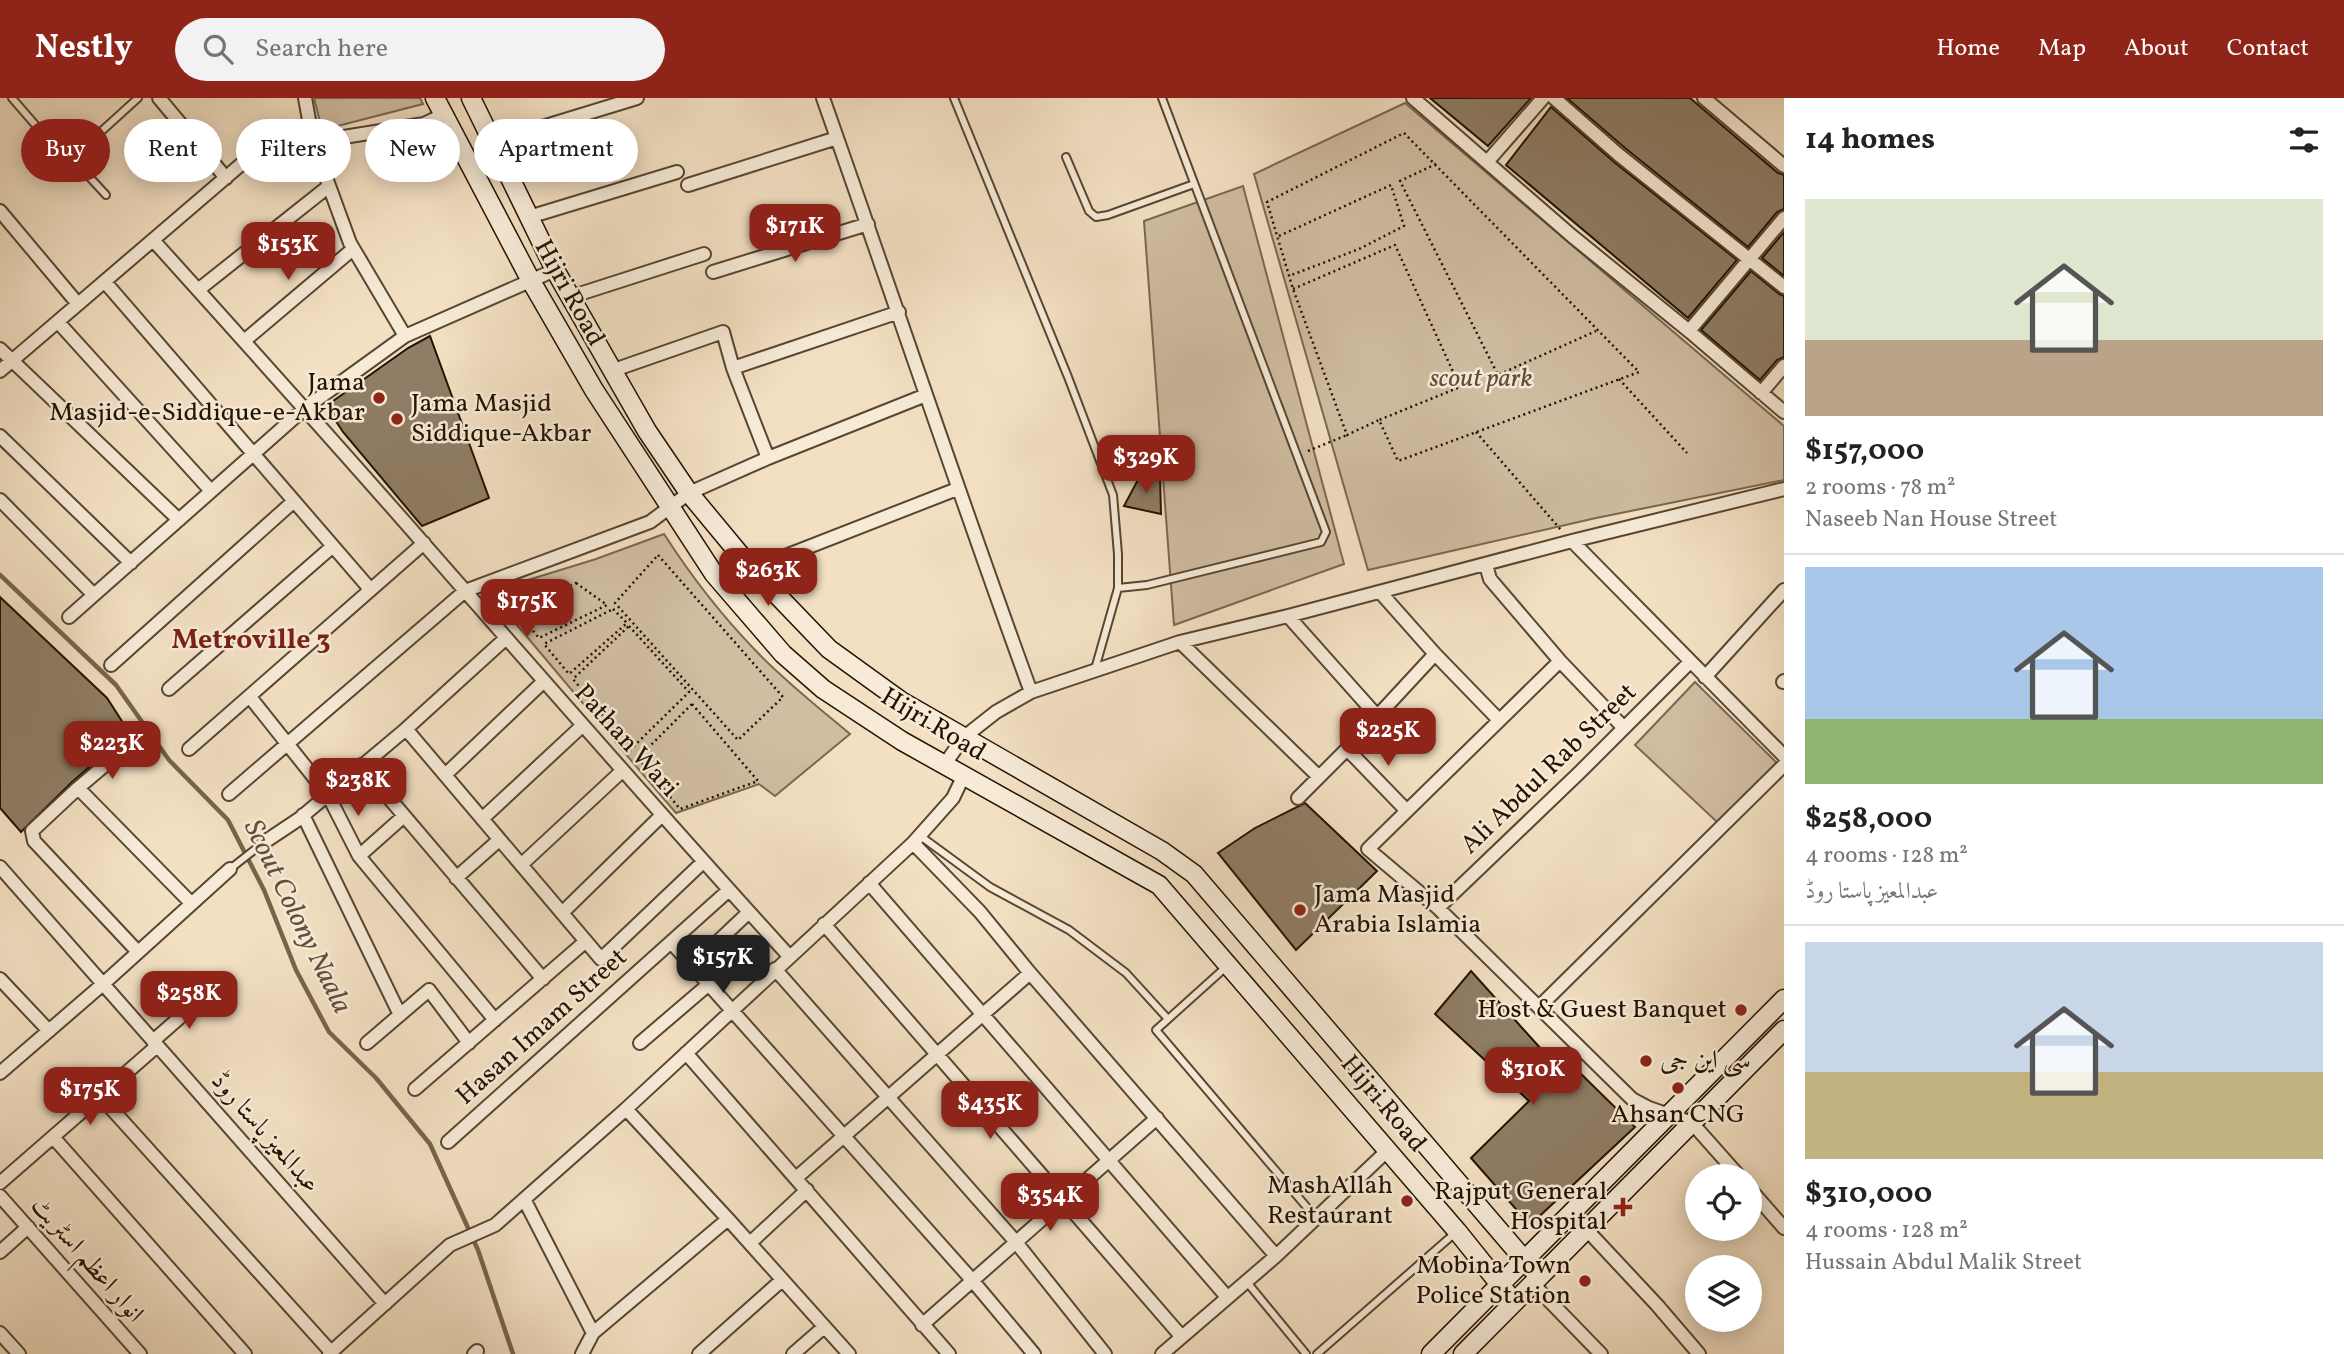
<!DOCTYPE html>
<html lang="en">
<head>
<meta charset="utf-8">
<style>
  body { margin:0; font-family:Vollkorn,Amiri,serif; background:#f2f2f2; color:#222; height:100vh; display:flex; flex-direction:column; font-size:26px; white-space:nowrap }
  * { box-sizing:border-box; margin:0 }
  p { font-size:23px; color:#767676 }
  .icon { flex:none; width:38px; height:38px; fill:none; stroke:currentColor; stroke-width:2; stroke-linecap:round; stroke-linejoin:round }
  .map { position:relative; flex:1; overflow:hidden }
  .drawer { display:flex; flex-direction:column; background:#fff; width:560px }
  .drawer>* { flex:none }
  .top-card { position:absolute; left:21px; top:21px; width:665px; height:63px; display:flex; gap:14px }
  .tools { position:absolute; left:1685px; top:1066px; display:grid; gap:14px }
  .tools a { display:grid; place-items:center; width:77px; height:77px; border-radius:50%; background:#fff; box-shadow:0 4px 18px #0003; font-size:35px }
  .price { position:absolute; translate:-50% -60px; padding:0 16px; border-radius:14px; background:#8f2418; color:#fff; font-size:23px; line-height:46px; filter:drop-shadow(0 2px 4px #0008) }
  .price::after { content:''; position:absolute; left:50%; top:42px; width:21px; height:16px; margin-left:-10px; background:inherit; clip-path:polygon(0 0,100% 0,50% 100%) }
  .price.active { background:#222; color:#fff }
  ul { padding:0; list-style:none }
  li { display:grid; align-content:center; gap:14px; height:371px; padding:0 21px }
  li+li { border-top:2px solid #e0e0e0 }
  li span { display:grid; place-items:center; height:217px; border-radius:0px; color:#555 }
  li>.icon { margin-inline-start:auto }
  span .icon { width:126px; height:126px; fill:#fffc; stroke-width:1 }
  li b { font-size:30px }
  h2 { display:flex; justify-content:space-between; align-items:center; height:84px; padding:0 21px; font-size:30px }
  .chip { padding:0 24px; border-radius:32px; background:#fff; box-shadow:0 4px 18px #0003; font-size:24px; line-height:63px }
  .chip.active { background:#8f2418; color:#fff }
  header { display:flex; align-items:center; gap:42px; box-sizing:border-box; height:98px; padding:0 35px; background:#8f2418; color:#fff }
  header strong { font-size:33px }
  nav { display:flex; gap:38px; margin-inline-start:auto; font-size:24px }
  .search { width:490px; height:63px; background:#f2f2f2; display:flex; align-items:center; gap:18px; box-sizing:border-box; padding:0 24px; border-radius:38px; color:#767676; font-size:26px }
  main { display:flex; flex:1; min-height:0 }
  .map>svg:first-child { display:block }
  .green { fill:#d0bda2; stroke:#7a6851; stroke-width:2 }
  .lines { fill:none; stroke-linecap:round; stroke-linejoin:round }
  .stream { stroke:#75644d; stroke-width:4.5 }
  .building { fill:#8f7d65; stroke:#231200; stroke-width:2 }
  .service-casing { stroke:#574631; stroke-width:10 }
  .minor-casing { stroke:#574631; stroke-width:16 }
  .secondary-casing { stroke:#231200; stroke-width:21 }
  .path { stroke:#231200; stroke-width:2.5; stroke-dasharray:2 3.5; stroke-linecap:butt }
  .service { stroke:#f7ebd8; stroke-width:6 }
  .minor { stroke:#f7ebd8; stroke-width:12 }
  .secondary { stroke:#f7ebd8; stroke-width:18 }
  .poi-dot { fill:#8f2418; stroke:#f7ebd8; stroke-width:2.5 }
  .labels { text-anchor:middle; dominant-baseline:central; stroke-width:5; stroke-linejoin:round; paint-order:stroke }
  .street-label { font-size:26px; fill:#231200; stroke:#f7ebd8 }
  .park-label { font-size:26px; font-style:italic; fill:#604e39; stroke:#f7ebd8 }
  .poi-label { font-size:26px; fill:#231200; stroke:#f7ebd8; text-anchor:end }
  .neighbourhood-label { font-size:28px; font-weight:bold; fill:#7a1f14; stroke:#f7ebd8 }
  .water-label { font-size:28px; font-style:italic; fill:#614f3a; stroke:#f7ebd8 }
</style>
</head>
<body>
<header>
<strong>Nestly</strong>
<div class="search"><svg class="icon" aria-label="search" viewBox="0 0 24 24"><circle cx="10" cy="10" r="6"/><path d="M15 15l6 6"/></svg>Search here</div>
<nav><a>Home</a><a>Map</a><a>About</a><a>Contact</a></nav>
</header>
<main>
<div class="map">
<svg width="1784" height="1256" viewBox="0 0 1784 1256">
  <rect width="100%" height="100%" fill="#f3e0c3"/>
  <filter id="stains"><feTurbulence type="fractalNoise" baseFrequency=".00286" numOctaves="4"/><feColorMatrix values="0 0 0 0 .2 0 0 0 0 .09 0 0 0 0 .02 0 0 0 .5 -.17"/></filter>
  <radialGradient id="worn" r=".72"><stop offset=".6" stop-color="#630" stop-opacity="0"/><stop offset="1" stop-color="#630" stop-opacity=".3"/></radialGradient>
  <!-- green -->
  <path class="green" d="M 314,0 L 420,0 L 423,6 L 322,32 Z
    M 1405,5 L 1784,328 L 1784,382 L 1596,420 L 1368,472 L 1254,76 Z
    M 1243,88 L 1344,466 L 1174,527 L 1144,123 Z
    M 664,436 C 691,478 722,518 757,554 C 786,584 819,610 850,636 L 775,698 L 759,686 L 676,715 C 613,642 552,568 489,494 L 596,461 Z
    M 1695,584 L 1782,670 L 1717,724 L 1635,647 Z"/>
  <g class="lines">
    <!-- stream -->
    <path class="stream" d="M 0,477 L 116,587 L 169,662 L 228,722 L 264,792 L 296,872 L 329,934 L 376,980 L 430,1046 L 478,1152 L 513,1256"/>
  </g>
  <!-- building -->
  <path class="building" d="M 1430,0 L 1531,0 L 1488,48 Z
    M 1567,0 L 1690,0 L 1778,75 L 1784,77 L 1784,111 L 1777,114 L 1748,149 L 1625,50 Z
    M 1551,9 L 1614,64 L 1737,162 L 1688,220 L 1506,67 Z
    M 1784,134 L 1784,178 L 1762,160 Z
    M 1751,173 L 1779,196 L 1784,198 L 1784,259 L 1777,262 L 1760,282 L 1701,232 Z
    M 430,238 L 489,400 L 422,428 L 343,334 L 326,308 L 408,250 Z
    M 1141,376 L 1160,379 L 1161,416 L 1124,408 Z
    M 0,499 L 107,600 L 134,642 L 130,645 L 123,642 L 118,644 L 72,684 L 21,734 L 0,710 Z
    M 1305,705 L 1377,773 L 1296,852 L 1218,755 L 1255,730 Z
    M 1471,873 L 1560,972 L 1569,964 L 1635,1029 L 1530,1127 L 1471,1060 L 1529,1003 L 1435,916 Z"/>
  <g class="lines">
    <defs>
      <path id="service" d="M 12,0 L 51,45
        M 954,0 L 1068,279 L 1113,397 L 1118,456 L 1118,490 L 1095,571
        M 1066,59 L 1089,113 L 1096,119 L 1108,117 L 1194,86
        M 106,97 L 72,60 L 138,0
        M 1118,490 L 1147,487 L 1321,444 L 1326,434 L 1162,0
        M 919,737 L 990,789 L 1069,832 L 1126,875 L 1168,921
        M 230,771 L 263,745
        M 1226,869 L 1156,932 L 1316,1120
        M 1246,1183 L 1306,1256
        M 1317,1256 L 1455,1135"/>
      <path id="minor" d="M 159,0 L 226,80
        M 305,0 L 313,44 L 350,145 L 405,238
        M 823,0 C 893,198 959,397 1031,594
        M 1413,0 L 1572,138 L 1689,233 L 1784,314
        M 1554,0 L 1619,57 L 1784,189
        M 1704,0 L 1784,68
        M 493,44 L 637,0
        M 1488,63 L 1543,0
        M 688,87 L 837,40
        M 0,113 L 78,206
        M 529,119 L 677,74
        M 153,142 C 244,243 335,344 424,446 C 545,584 665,722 789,858
        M 713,174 L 868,126
        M 105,184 L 370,491
        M 198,192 L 329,88
        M 570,199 L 704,156
        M 58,224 L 211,393
        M 1689,233 L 1784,120
        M 244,243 L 353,151
        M 0,251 L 179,422
        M 733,270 L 899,214
        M 0,273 L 245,63 L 313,44 L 424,26 L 443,17
        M 611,273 L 723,234 L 733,270 L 768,360
        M 1761,295 L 1784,268
        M 0,338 L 131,465
        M 0,402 L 94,497
        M 1572,443 L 1784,658
        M 1486,467 L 1490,481 L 1560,563 L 1624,630
        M 752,471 L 957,391
        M 1380,494 L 1435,556 L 1499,622
        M 1288,518 L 1377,618
        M 69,519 L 304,311 L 405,238 L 555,172
        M 1180,544 L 1319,679
        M 1560,563 L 1368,751 L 1438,810 L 1632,1001 L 1649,1010 L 1692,1025 L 1739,1078
        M 111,567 L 294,403
        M 1705,579 L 1784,492
        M 1783,584 L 1784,583
        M 169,591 L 333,448
        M 250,599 L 328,697 L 359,758
        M 406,631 L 601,861 L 703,764
        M 189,651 L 424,445
        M 1347,651 L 1406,712
        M 945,666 L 963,640 L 996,614 L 1031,594 L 1180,544 L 1288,518 L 1572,443 L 1784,391
        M 361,667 L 543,881
        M 445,677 L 543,584
        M 78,690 L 124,651
        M 229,696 L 465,493 L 650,424 L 689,395 L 768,360 L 926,297
        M 1298,700 L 1347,651 L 1435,556
        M 303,717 L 400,917
        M 404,718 L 359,758 L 495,922
        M 482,721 L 582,628
        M 263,745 L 299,721 L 406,631 L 505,541
        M 913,745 L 980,814 L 1030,875 L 1276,1158
        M 521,767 L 622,673
        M 0,769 L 385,1206
        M 456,780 L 499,742
        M 869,785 L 1227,1199
        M 1438,810 L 1581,673 L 1690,564
        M 562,815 L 662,717
        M 824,826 L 1181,1238
        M 671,844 L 972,1182 L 1034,1256
        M 138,854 L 34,743 L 32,733 L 78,690 L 191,805
        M 692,868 L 749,814
        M 775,871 L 1015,1143 L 1105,1256
        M 0,881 L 49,933
        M 1539,909 L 1784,667
        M 153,943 L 203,899
        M 367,945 L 429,892 L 469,945
        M 640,945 L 709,886
        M 686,955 L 949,1256
        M 0,975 L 103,886 L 230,771
        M 415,991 L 586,843
        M 100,998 L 331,1254
        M 626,1011 L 728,1121 L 849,1256
        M 53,1039 L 245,1256
        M 448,1044 L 729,792
        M 796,1080 L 1030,875
        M 0,1085 L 157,948
        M 1750,1091 L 1784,1130
        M 0,1098 L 140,1256
        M 524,1101 L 593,1235 L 728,1121
        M 1586,1131 L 1657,1207 L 1699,1256
        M 750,1145 L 807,1092
        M 0,1154 L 28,1129
        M 1532,1185 L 1601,1256
        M 922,1227 L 1157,1020
        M 0,1235 L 19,1256
        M 329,1256 L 450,1147 L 495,1127 L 626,1011 L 913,745 L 953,700 L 964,677
        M 474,1256 L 477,1253
        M 582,1256 L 593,1235
        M 699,1256 L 782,1182
        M 793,1256 L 824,1229
        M 1162,1256 L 1276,1158 L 1388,1052"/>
      <path id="secondary" d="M 435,0 L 531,183 L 594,292 L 714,476 L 783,556 L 823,591 L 902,643 L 1159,787 L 1457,1133 L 1514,1204
        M 471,0 L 555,172 L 647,333 L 689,395 L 752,471 L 829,551 L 901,603 L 1162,753 L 1194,776 L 1539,1179
        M 1431,1256 L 1784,901
        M 1463,1256 L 1784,932"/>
    </defs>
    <!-- service casing -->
    <use href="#service" class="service-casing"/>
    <!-- minor casing -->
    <use href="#minor" class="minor-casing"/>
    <!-- secondary casing -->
    <use href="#secondary" class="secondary-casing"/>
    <!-- path -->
    <path class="path" d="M 1404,35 L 1639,274 L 1398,363 L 1379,322 L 1347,337 L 1293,191 L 1267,104 Z
      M 1436,66 L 1400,83 L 1498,277 L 1596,233
      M 1279,138 L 1391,87 L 1404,128 L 1359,151 L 1289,178
      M 1293,191 L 1395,147 L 1460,289 L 1379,322
      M 1619,281 L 1687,355
      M 1476,334 L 1561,432
      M 1308,353 L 1347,337
      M 658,457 L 783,599 L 738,642 L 615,505 Z
      M 576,485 L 607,507 L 539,540 L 516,512 Z
      M 613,511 L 627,525 L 569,576 L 544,546 Z
      M 629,528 L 689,594 L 631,651 L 573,581 Z
      M 692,606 L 758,683 L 680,711 L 638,660 Z"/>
    <!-- service -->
    <use href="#service" class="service"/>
    <!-- minor -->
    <use href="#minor" class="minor"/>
    <!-- secondary -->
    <use href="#secondary" class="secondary"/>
  </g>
  <!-- markers -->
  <g class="poi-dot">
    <circle cx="379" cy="300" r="7"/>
    <circle cx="397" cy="321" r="7"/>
    <circle cx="1300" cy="812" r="7"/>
    <circle cx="1741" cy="912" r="7"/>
    <circle cx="1646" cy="963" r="7"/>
    <circle cx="1678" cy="990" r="7"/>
    <circle cx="1407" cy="1103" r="7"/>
    <path d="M1619.5 1098.5h7v7h7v7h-7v7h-7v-7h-7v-7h7z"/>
    <circle cx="1585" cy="1183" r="7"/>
  </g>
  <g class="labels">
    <!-- street labels -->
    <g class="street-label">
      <text transform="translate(569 195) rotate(61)">Hijri Road</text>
      <text transform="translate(933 627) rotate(31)">Hijri Road</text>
      <text transform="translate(626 643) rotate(48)">Pathan Wari</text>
      <text transform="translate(1549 671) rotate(-44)">Ali Abdul Rab Street</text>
      <text transform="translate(542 929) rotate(-42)">Hasan Imam Street</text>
      <text transform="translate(1383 1006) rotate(50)">Hijri Road</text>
      <text transform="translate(265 1035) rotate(49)">عبدالمعیز پاستا روڈ</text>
      <text transform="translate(87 1162) rotate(49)">انوار اعظم اسٹریٹ</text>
    </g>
    <!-- park labels -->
    <g class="park-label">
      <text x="1481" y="281">scout park</text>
    </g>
    <!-- poi labels -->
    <g class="poi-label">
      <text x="365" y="285">Jama<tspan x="365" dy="30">Masjid-e-Siddique-e-Akbar</tspan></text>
      <text x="411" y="306" text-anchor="start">Jama Masjid<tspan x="411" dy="30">Siddique-Akbar</tspan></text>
      <text x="1314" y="797" text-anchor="start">Jama Masjid<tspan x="1314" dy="30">Arabia Islamia</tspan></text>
      <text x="1727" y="912">Host &amp; Guest Banquet</text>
      <text x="1660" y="963" text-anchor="start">سی این جی</text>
      <text x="1678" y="1017" text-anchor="middle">Ahsan CNG</text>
      <text x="1393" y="1088">MashAllah<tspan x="1393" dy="30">Restaurant</tspan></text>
      <text x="1607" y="1094">Rajput General<tspan x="1607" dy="30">Hospital</tspan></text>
      <text x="1571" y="1168">Mobina Town<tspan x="1571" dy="30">Police Station</tspan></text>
    </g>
    <!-- neighbourhood labels -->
    <g class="neighbourhood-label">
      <text x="251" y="542">Metroville 3</text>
    </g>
    <!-- water labels -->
    <g class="water-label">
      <text transform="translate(297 819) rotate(64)">Scout Colony Naala</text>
    </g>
  </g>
  <rect width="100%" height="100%" filter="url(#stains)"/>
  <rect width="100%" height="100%" fill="url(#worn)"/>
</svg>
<div class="tools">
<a><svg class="icon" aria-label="locate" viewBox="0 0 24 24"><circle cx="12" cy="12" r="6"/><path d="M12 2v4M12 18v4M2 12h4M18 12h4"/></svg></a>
<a><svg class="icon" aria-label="layers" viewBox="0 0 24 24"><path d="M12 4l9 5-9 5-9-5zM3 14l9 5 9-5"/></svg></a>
</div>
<b class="price" style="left:795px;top:166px">$171K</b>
<b class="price" style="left:288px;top:184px">$153K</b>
<b class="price" style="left:1146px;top:397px">$329K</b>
<b class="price" style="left:768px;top:510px">$263K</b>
<b class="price" style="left:527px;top:541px">$175K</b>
<b class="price" style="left:1388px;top:670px">$225K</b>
<b class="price" style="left:112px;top:683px">$223K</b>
<b class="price" style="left:358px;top:720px">$238K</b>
<b class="price active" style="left:723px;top:897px">$157K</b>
<b class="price" style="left:189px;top:933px">$258K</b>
<b class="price" style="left:1533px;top:1009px">$310K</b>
<b class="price" style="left:90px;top:1029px">$175K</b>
<b class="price" style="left:990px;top:1043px">$435K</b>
<b class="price" style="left:1050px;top:1135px">$354K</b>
<div class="top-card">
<a class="chip active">Buy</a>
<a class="chip">Rent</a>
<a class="chip">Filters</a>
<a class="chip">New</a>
<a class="chip">Apartment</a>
</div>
</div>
<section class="drawer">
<h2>14 homes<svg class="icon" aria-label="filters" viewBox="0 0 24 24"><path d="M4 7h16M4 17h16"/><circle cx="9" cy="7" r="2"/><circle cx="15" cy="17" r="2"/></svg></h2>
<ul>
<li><span style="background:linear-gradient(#dfe7d0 65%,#b9a48a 0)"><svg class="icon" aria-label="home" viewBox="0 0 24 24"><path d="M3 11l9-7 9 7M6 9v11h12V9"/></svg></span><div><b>$157,000</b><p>2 rooms · 78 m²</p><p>Naseeb Nan House Street</p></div></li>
<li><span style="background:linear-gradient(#a9c7e8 70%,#8fb573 0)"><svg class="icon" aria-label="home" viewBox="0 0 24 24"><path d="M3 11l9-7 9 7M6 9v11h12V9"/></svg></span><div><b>$258,000</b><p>4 rooms · 128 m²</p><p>عبدالمعیز پاستا روڈ</p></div></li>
<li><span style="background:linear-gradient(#c9d6e8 60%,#c2b280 0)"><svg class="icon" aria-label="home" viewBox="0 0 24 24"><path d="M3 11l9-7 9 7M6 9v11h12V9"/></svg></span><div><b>$310,000</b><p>4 rooms · 128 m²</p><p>Hussain Abdul Malik Street</p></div></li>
</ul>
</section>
</main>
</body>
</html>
